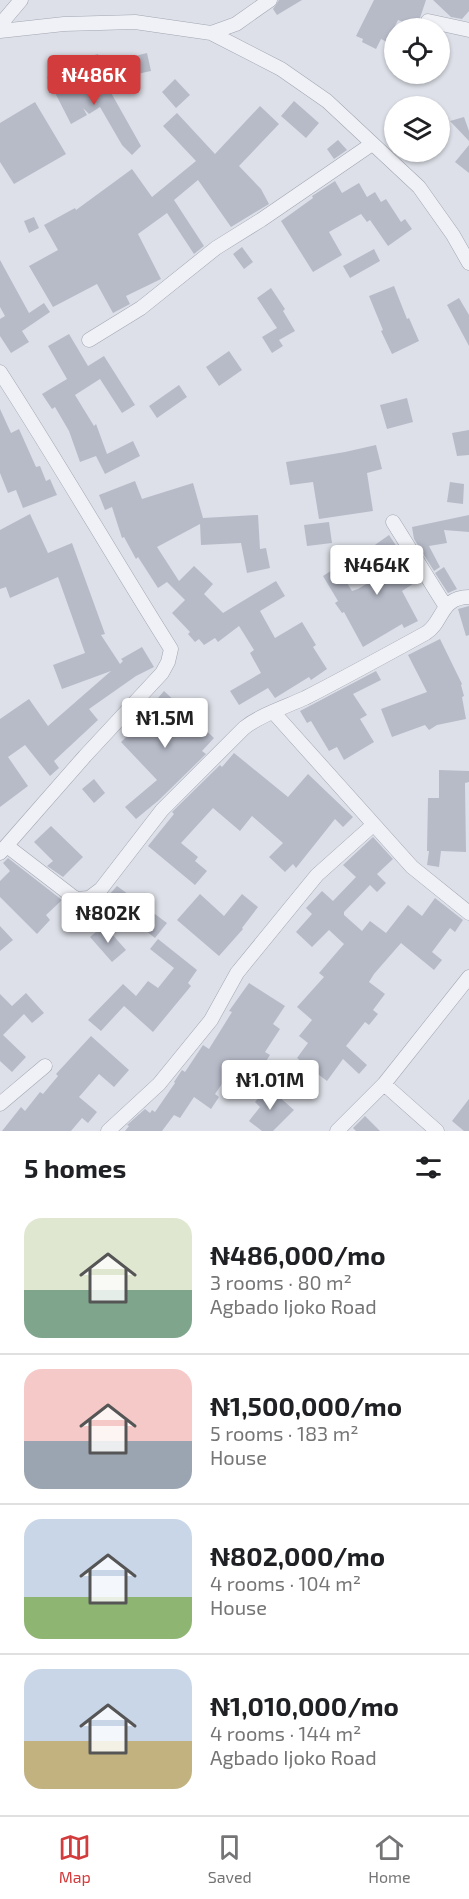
<!DOCTYPE html>
<html lang="en">
<head>
<meta charset="utf-8">
<style>
  body { margin:0; font-family:"Exo 2",sans-serif; background:#f6f6f6; color:#202124; height:100vh; display:flex; flex-direction:column; font-size:22px; white-space:nowrap }
  * { box-sizing:border-box; margin:0 }
  p { font-size:20px; color:#757577 }
  .icon { flex:none; width:33px; height:33px; fill:none; stroke:currentColor; stroke-width:2; stroke-linecap:round; stroke-linejoin:round }
  .map { position:relative; height:1131px; overflow:hidden }
  .sheet { display:flex; flex-direction:column; background:#fff; flex:1 }
  .sheet>* { flex:none }
  .fabs { position:absolute; left:384px; top:18px; display:grid; gap:12px }
  .fabs a { display:grid; place-items:center; width:66px; height:66px; border-radius:50%; background:#fff; box-shadow:0 2px 4px #0004; font-size:30px }
  .price { position:absolute; translate:-50% -51px; padding:0 14px; border-radius:6px; background:#fff; color:#222; font-size:20px; line-height:39px; filter:drop-shadow(0 2px 3px #0008) }
  .price::after { content:''; position:absolute; left:50%; top:36px; width:18px; height:14px; margin-left:-9px; background:inherit; clip-path:polygon(0 0,100% 0,50% 100%) }
  .price.active { background:#d33c3c; color:#fff }
  ul { padding:0; list-style:none }
  li { display:flex; align-items:center; gap:18px; height:150px; padding:0 24px }
  li+li { border-top:2px solid #e0e0e0 }
  li span { display:grid; place-items:center; flex:none; width:168px; height:120px; border-radius:18px; color:#555 }
  li>.icon { margin-inline-start:auto }
  span .icon { width:72px; height:72px; fill:#fffc; stroke-width:1 }
  li b { font-size:26px }
  h2 { display:flex; justify-content:space-between; align-items:center; height:72px; padding:0 24px; font-size:26px }
  .tabs { display:flex; justify-content:space-around; align-items:center; height:84px; border-top:2px solid #e0e0e0; background:#fff; font-size:16px; color:#757577 }
  .tabs a { display:grid; justify-items:center; gap:3px }
  .tabs .active { color:#d33c3c }
  .map>svg:first-child { display:block }
  .building { fill:#b7bbc8 }
  .lines { fill:none; stroke-linecap:round; stroke-linejoin:round }
  .minor-casing { stroke:#a2a6b2; stroke-width:15 }
  .minor { stroke:#f0f1f6; stroke-width:14 }
</style>
</head>
<body>
<div class="map">
<svg width="469" height="1131" viewBox="0 0 469 1131">
  <rect width="100%" height="100%" fill="#dde0e8"/>
  <!-- building -->
  <path class="building" d="M 279,0 L 302,0 L 277,15 L 273,9 Z
    M 374,0 L 426,0 L 417,27 L 398,20 L 387,42 L 381,39 L 376,49 L 362,42 L 363,39 L 356,36 Z
    M 433,0 L 469,0 L 469,11 L 462,19 L 451,17 Z
    M 147,53 L 151,71 L 128,76 L 123,59 Z
    M 98,54 L 102,65 L 90,69 L 87,57 Z
    M 63,71 L 72,92 L 101,75 L 141,146 L 132,155 L 122,145 L 100,107 L 89,114 L 83,108 L 87,115 L 71,124 L 47,77 Z
    M 175,79 L 190,95 L 176,108 L 162,92 Z
    M 294,101 L 319,123 L 306,138 L 281,116 Z
    M 35,102 L 66,154 L 14,184 L 0,162 L 0,123 Z
    M 260,106 L 279,124 L 239,166 L 261,189 L 269,204 L 231,227 L 198,180 L 174,200 L 204,246 L 194,254 L 167,213 L 138,234 L 161,279 L 126,296 L 130,304 L 113,313 L 97,284 L 53,307 L 29,266 L 58,250 L 44,225 L 75,208 L 76,210 L 132,169 L 152,197 L 196,161 L 163,126 L 177,113 L 215,154 Z
    M 464,117 L 469,131 L 469,141 L 450,121 Z
    M 338,140 L 347,150 L 334,159 L 327,149 Z
    M 469,145 L 469,173 L 455,162 Z
    M 335,181 L 342,193 L 359,183 L 367,197 L 375,192 L 381,202 L 386,199 L 401,222 L 405,219 L 412,229 L 388,246 L 370,220 L 367,222 L 361,214 L 329,232 L 342,255 L 313,272 L 281,221 L 313,198 L 312,196 Z
    M 34,217 L 39,228 L 29,233 L 24,221 Z
    M 242,247 L 253,262 L 244,269 L 233,254 Z
    M 374,249 L 380,261 L 350,278 L 343,266 Z
    M 0,260 L 29,313 L 44,303 L 50,312 L 22,331 L 29,342 L 11,353 L 0,336 L 0,319 L 5,316 L 0,307 Z
    M 394,286 L 407,319 L 409,318 L 419,341 L 392,354 L 381,331 L 383,330 L 369,296 Z
    M 271,288 L 285,309 L 283,311 L 295,331 L 279,340 L 283,346 L 272,353 L 262,337 L 277,328 L 257,298 Z
    M 459,298 L 469,315 L 469,346 L 447,305 Z
    M 69,334 L 88,366 L 104,356 L 135,405 L 122,413 L 100,379 L 75,395 L 94,426 L 96,424 L 107,454 L 133,441 L 140,456 L 105,474 L 96,456 L 80,462 L 69,431 L 55,407 L 52,409 L 42,394 L 67,379 L 48,346 Z
    M 229,351 L 242,370 L 219,386 L 206,367 Z
    M 179,385 L 187,397 L 157,418 L 149,406 Z
    M 407,398 L 413,422 L 387,429 L 380,405 Z
    M 0,409 L 11,433 L 19,429 L 36,467 L 40,466 L 46,481 L 50,479 L 57,495 L 23,508 L 16,490 L 8,493 L 0,473 Z
    M 469,430 L 469,455 L 457,456 L 452,433 Z
    M 376,445 L 382,469 L 367,473 L 373,511 L 319,519 L 313,482 L 290,485 L 286,462 L 345,452 Z
    M 135,481 L 142,499 L 193,483 L 203,518 L 258,515 L 260,549 L 266,548 L 270,568 L 247,573 L 241,543 L 201,545 L 200,524 L 157,547 L 179,581 L 194,566 L 213,584 L 204,594 L 223,613 L 276,581 L 285,596 L 260,611 L 275,638 L 302,622 L 316,645 L 313,647 L 327,669 L 311,680 L 309,677 L 275,698 L 268,688 L 239,705 L 230,691 L 261,673 L 250,653 L 254,650 L 239,626 L 218,642 L 215,638 L 204,645 L 199,639 L 195,642 L 188,634 L 190,632 L 172,613 L 185,600 L 167,582 L 158,588 L 138,557 L 136,559 L 124,537 L 122,538 L 112,507 L 105,510 L 99,495 Z
    M 450,482 L 464,484 L 463,504 L 447,502 Z
    M 30,514 L 48,553 L 72,543 L 105,634 L 101,635 L 120,664 L 123,661 L 121,659 L 142,647 L 154,667 L 136,676 L 89,709 L 98,720 L 54,761 L 59,768 L 50,776 L 25,745 L 8,757 L 28,786 L 0,807 L 0,719 L 29,699 L 48,726 L 111,671 L 62,689 L 53,665 L 85,653 L 58,577 L 10,598 L 6,587 L 0,589 L 0,530 Z
    M 469,515 L 469,532 L 444,530 L 447,543 L 429,546 L 440,567 L 434,571 L 414,539 L 412,527 Z
    M 329,522 L 332,543 L 307,546 L 304,525 Z
    M 389,535 L 419,580 L 402,591 L 418,621 L 404,628 L 402,624 L 363,647 L 344,612 L 342,613 L 335,603 L 338,601 L 323,576 L 337,567 L 352,591 L 358,589 L 388,571 L 372,547 Z
    M 444,567 L 457,589 L 448,593 L 435,573 Z
    M 469,606 L 469,635 L 466,636 L 458,609 Z
    M 440,639 L 462,684 L 461,685 L 464,696 L 462,697 L 466,719 L 437,725 L 429,730 L 425,725 L 392,737 L 381,709 L 427,692 L 408,655 Z
    M 376,671 L 381,680 L 353,694 L 367,715 L 360,719 L 374,742 L 344,760 L 337,747 L 329,751 L 311,721 L 307,723 L 300,711 Z
    M 164,691 L 214,738 L 202,751 L 206,754 L 159,800 L 136,819 L 125,807 L 157,780 L 121,742 L 149,715 L 146,712 Z
    M 234,753 L 288,797 L 308,774 L 353,817 L 343,827 L 335,819 L 296,868 L 293,864 L 285,872 L 269,857 L 283,843 L 252,816 L 240,831 L 213,808 L 181,843 L 198,857 L 195,861 L 207,871 L 195,885 L 148,846 L 174,814 L 172,812 L 220,765 L 222,767 Z
    M 439,770 L 469,771 L 469,782 L 465,783 L 466,852 L 441,851 L 439,867 L 427,865 L 429,851 L 427,851 L 428,798 L 439,798 Z
    M 94,779 L 105,793 L 94,803 L 82,789 Z
    M 51,826 L 83,857 L 63,877 L 47,866 L 53,861 L 34,842 Z
    M 373,837 L 393,859 L 377,874 L 386,883 L 377,892 L 370,885 L 344,912 L 344,915 L 362,931 L 370,921 L 386,933 L 408,905 L 422,916 L 435,898 L 463,920 L 455,932 L 450,928 L 432,952 L 442,960 L 434,970 L 401,943 L 374,974 L 369,982 L 385,994 L 373,1010 L 378,1014 L 369,1025 L 365,1022 L 346,1046 L 367,1065 L 359,1074 L 343,1059 L 327,1081 L 297,1058 L 308,1043 L 299,1036 L 312,1020 L 297,1007 L 324,977 L 319,973 L 344,944 L 329,930 L 312,947 L 296,932 L 312,914 L 306,908 L 322,891 L 333,901 L 356,877 L 343,865 Z
    M 8,858 L 62,900 L 46,915 L 50,920 L 37,934 L 0,897 L 0,881 L 10,871 L 3,863 Z
    M 117,886 L 167,923 L 155,938 L 124,914 L 115,924 L 97,908 Z
    M 200,894 L 224,916 L 242,894 L 258,907 L 242,928 L 243,929 L 219,956 L 177,920 Z
    M 104,925 L 126,950 L 112,962 L 90,937 Z
    M 0,926 L 13,940 L 0,951 Z
    M 158,939 L 197,970 L 188,983 L 191,986 L 153,1032 L 124,1006 L 101,1031 L 88,1020 L 123,984 L 136,996 L 148,981 L 158,988 L 174,968 L 150,949 Z
    M 249,983 L 285,1006 L 273,1024 L 280,1029 L 265,1052 L 270,1055 L 257,1075 L 244,1067 L 236,1080 L 228,1075 L 215,1094 L 219,1097 L 211,1109 L 194,1097 L 180,1118 L 174,1115 L 162,1131 L 125,1131 L 129,1126 L 127,1125 L 145,1109 L 150,1113 L 152,1110 L 155,1112 L 175,1083 L 174,1082 L 182,1070 L 185,1072 L 203,1045 L 209,1049 L 232,1012 L 229,1011 Z
    M 26,993 L 44,1013 L 32,1023 L 24,1014 L 3,1035 L 26,1057 L 12,1072 L 0,1061 L 0,994 L 12,1006 Z
    M 91,1036 L 129,1070 L 114,1087 L 99,1074 L 79,1097 L 97,1112 L 88,1123 L 82,1118 L 71,1131 L 2,1131 L 21,1107 L 25,1111 L 40,1092 L 43,1094 L 58,1076 L 56,1074 Z
    M 268,1087 L 294,1110 L 273,1131 L 262,1131 L 249,1121 L 260,1107 L 255,1102 Z
    M 469,1099 L 469,1131 L 464,1131 L 452,1121 Z
    M 365,1116 L 380,1131 L 356,1131 L 353,1128 Z"/>
  <g class="lines">
    <defs>
      <path id="minor" d="M 428,21 L 469,30
        M 0,25 L 21,0
        M 0,31 L 64,24 L 135,22 L 211,33 L 281,69 L 327,101 L 419,187 L 453,235 L 469,263
        M 211,33 L 236,24 L 270,0
        M 89,340 L 141,308 L 216,248 L 261,220 L 372,144
        M 0,372 C 59,463 113,557 171,649 L 168,662 L 162,673 L 85,756 L 0,853
        M 393,522 L 446,607
        M 274,713 L 412,867 L 469,913
        M 7,846 L 76,899 L 89,898 L 101,889 L 162,810 L 244,728 C 260,715 285,707 305,698 C 346,677 386,655 426,633 C 443,623 440,597 469,597
        M 384,1084 L 437,1131
        M 0,1104 L 45,1066
        M 108,1131 L 159,1084 L 211,1020 L 237,973 L 317,875 L 373,825
        M 337,1131 L 384,1084 L 469,977"/>
    </defs>
    <!-- minor casing -->
    <use href="#minor" class="minor-casing"/>
    <!-- minor -->
    <use href="#minor" class="minor"/>
  </g>
</svg>
<div class="fabs">
<a><svg class="icon" aria-label="locate" viewBox="0 0 24 24"><circle cx="12" cy="12" r="6"/><path d="M12 2v4M12 18v4M2 12h4M18 12h4"/></svg></a>
<a><svg class="icon" aria-label="layers" viewBox="0 0 24 24"><path d="M12 4l9 5-9 5-9-5zM3 14l9 5 9-5"/></svg></a>
</div>
<b class="price active" style="left:94px;top:106px">₦486K</b>
<b class="price" style="left:377px;top:596px">₦464K</b>
<b class="price" style="left:165px;top:749px">₦1.5M</b>
<b class="price" style="left:108px;top:944px">₦802K</b>
<b class="price" style="left:270px;top:1111px">₦1.01M</b>
</div>
<section class="sheet">
<h2>5 homes<svg class="icon" aria-label="filters" viewBox="0 0 24 24"><path d="M4 7h16M4 17h16"/><circle cx="9" cy="7" r="2"/><circle cx="15" cy="17" r="2"/></svg></h2>
<ul>
<li><span style="background:linear-gradient(#dfe7d0 60%,#7fa58c 0)"><svg class="icon" aria-label="home" viewBox="0 0 24 24"><path d="M3 11l9-7 9 7M6 9v11h12V9"/></svg></span><div><b>₦486,000/mo</b><p>3 rooms · 80 m²</p><p>Agbado Ijoko Road</p></div></li>
<li><span style="background:linear-gradient(#f6c9c9 60%,#9aa5b1 0)"><svg class="icon" aria-label="home" viewBox="0 0 24 24"><path d="M3 11l9-7 9 7M6 9v11h12V9"/></svg></span><div><b>₦1,500,000/mo</b><p>5 rooms · 183 m²</p><p>House</p></div></li>
<li><span style="background:linear-gradient(#c9d6e8 65%,#8fb573 0)"><svg class="icon" aria-label="home" viewBox="0 0 24 24"><path d="M3 11l9-7 9 7M6 9v11h12V9"/></svg></span><div><b>₦802,000/mo</b><p>4 rooms · 104 m²</p><p>House</p></div></li>
<li><span style="background:linear-gradient(#c9d6e8 60%,#c2b280 0)"><svg class="icon" aria-label="home" viewBox="0 0 24 24"><path d="M3 11l9-7 9 7M6 9v11h12V9"/></svg></span><div><b>₦1,010,000/mo</b><p>4 rooms · 144 m²</p><p>Agbado Ijoko Road</p></div></li>
</ul>
</section>
<nav class="tabs">
<a class="active"><svg class="icon" aria-label="map" viewBox="0 0 24 24"><path d="M3 6l6-2 6 2 6-2v14l-6 2-6-2-6 2zM9 4v14M15 6v14"/></svg>Map</a>
<a><svg class="icon" aria-label="saved" viewBox="0 0 24 24"><path d="M7 4h10v16l-5-4-5 4z"/></svg>Saved</a>
<a><svg class="icon" aria-label="home" viewBox="0 0 24 24"><path d="M3 11l9-7 9 7M6 9v11h12V9"/></svg>Home</a>
</nav>
</body>
</html>
